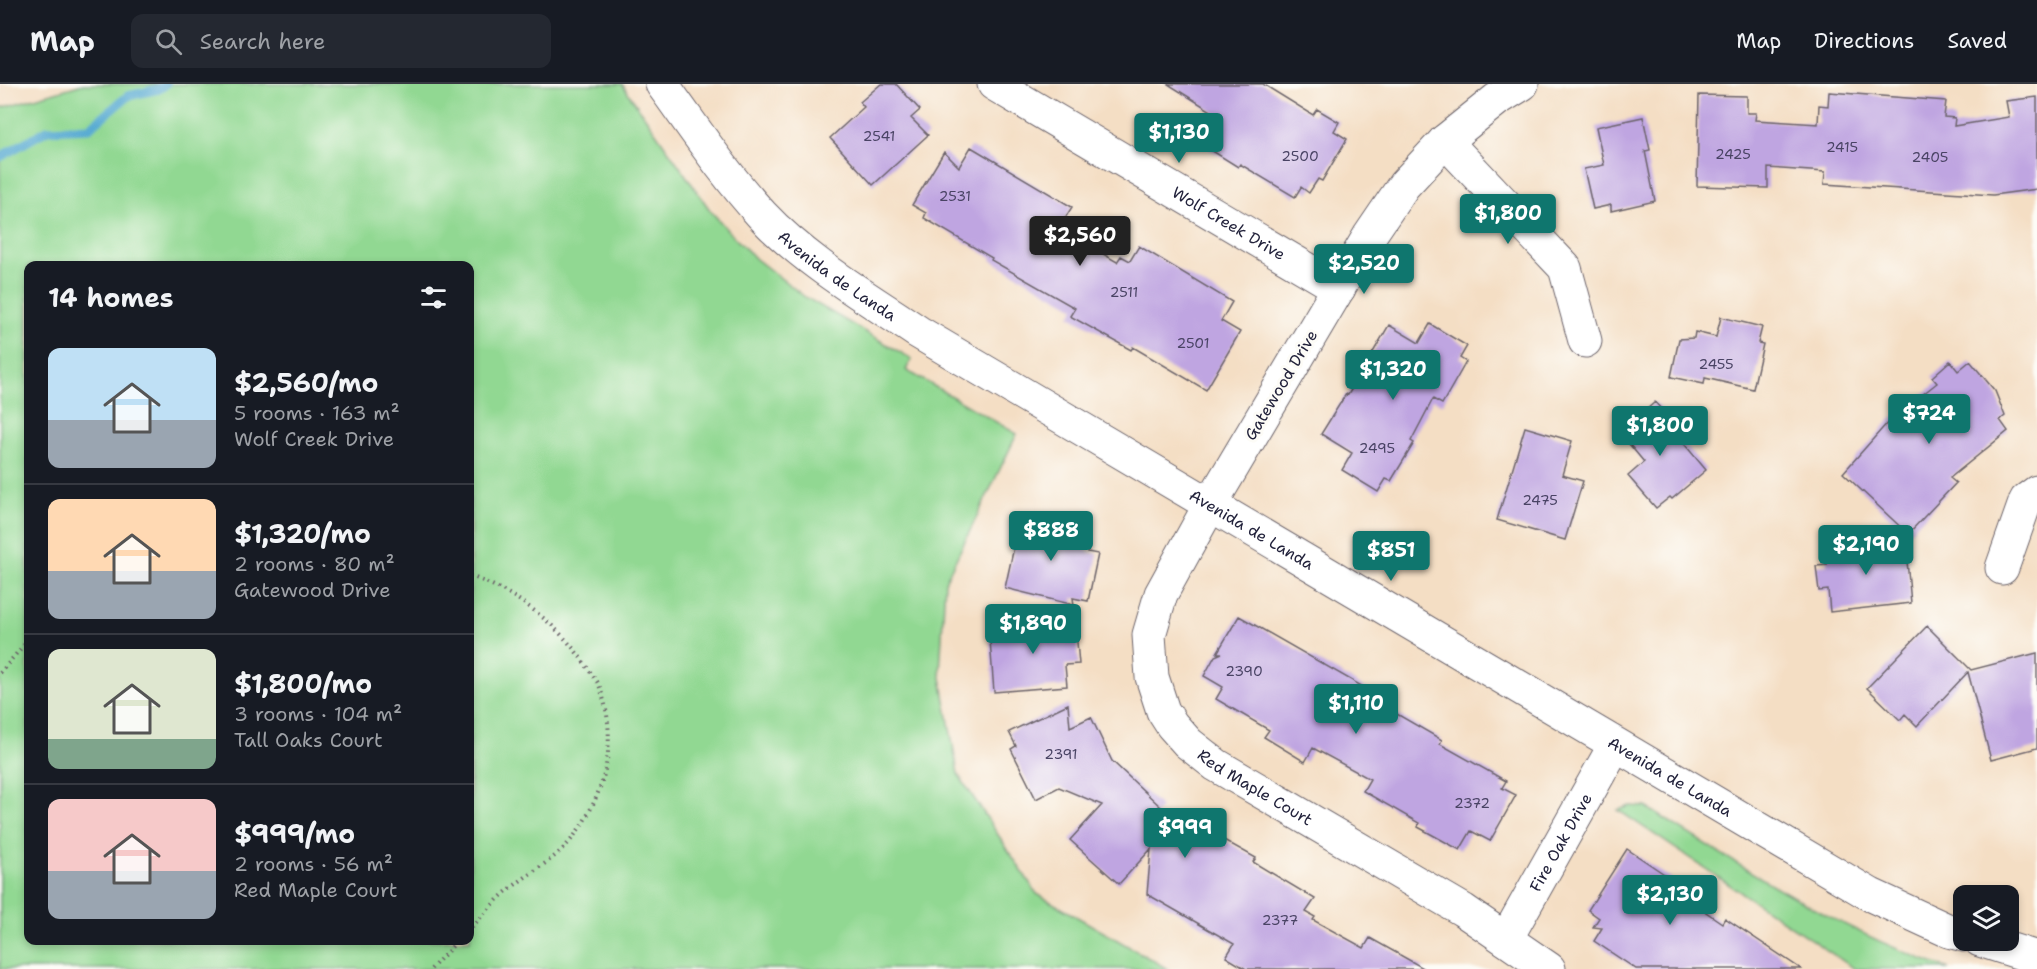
<!DOCTYPE html>
<html lang="en">
<head>
<meta charset="utf-8">
<style>
  body { margin:0; font-family:"Shantell Sans",sans-serif; background:#242831; color:#f1f3f6; height:100vh; display:flex; flex-direction:column; font-size:22px; white-space:nowrap }
  * { box-sizing:border-box; margin:0 }
  p { font-size:20px; color:#9ea1a6 }
  .icon { flex:none; width:33px; height:33px; fill:none; stroke:currentColor; stroke-width:2; stroke-linecap:round; stroke-linejoin:round }
  .map { position:relative; flex:1; overflow:hidden }
  .side { position:absolute; left:24px; top:177px; width:450px; height:684px; display:flex; flex-direction:column; background:#171b24; border-radius:12px; box-shadow:0 3px 9px #0003 }
  .side>* { flex:none }
  .fabs { position:absolute; left:1953px; top:801px; display:grid; gap:12px }
  .fabs a { display:grid; place-items:center; width:66px; height:66px; border-radius:12px; background:#171b24; box-shadow:0 3px 9px #0003; font-size:30px }
  .price { position:absolute; translate:-50% -51px; padding:0 14px; border-radius:6px; background:#0f766e; color:#fff; font-size:20px; line-height:39px; filter:drop-shadow(0 2px 3px #0008) }
  .price::after { content:''; position:absolute; left:50%; top:36px; width:18px; height:14px; margin-left:-9px; background:inherit; clip-path:polygon(0 0,100% 0,50% 100%) }
  .price.selected { background:#222; color:#fff }
  ul { padding:0; list-style:none }
  li { display:flex; align-items:center; gap:18px; height:150px; padding:0 24px }
  li+li { border-top:2px solid #363941 }
  li span { display:grid; place-items:center; flex:none; width:168px; height:120px; border-radius:12px; color:#555 }
  li>.icon { margin-inline-start:auto }
  span .icon { width:72px; height:72px; fill:#fffc; stroke-width:1 }
  li b { font-size:26px }
  h2 { display:flex; justify-content:space-between; align-items:center; height:72px; padding:0 24px; font-size:26px }
  header { display:flex; align-items:center; gap:36px; box-sizing:border-box; height:84px; padding:0 30px; background:#171b24; border-bottom:2px solid #363941 }
  header strong { font-size:28px }
  nav { display:flex; gap:33px; margin-inline-start:auto; font-size:21px }
  .search { width:420px; height:54px; background:#242831; display:flex; align-items:center; gap:15px; box-sizing:border-box; padding:0 21px; border-radius:12px; color:#9ea1a6; font-size:22px }
  .map>svg:first-child { display:block }
  .green { fill:#91d892; stroke:#5a7d66; stroke-width:1.5; fill-rule:evenodd }
  .lines { fill:none; stroke-linecap:round; stroke-linejoin:round }
  .stream { stroke:#56aad2; stroke-width:9 }
  .building { fill:#bfa5e1 }
  .minor-casing { stroke:#6c646b; stroke-width:35 }
  .tertiary-casing { stroke:#6c646b; stroke-width:35 }
  .path { stroke:#6c646b; stroke-width:4; stroke-dasharray:1.5 4.5; stroke-linecap:butt }
  .minor { stroke:#fff; stroke-width:33 }
  .tertiary { stroke:#fff; stroke-width:33 }
  .labels { text-anchor:middle; dominant-baseline:central; stroke-width:6; stroke-linejoin:round; paint-order:stroke }
  .number-label { font-size:14px; fill:#494364 }
  .street-label { font-size:16px; fill:#22223b; stroke:#fdfcf7 }
</style>
</head>
<body>
<header>
<strong>Map</strong>
<div class="search"><svg class="icon" aria-label="search" viewBox="0 0 24 24"><circle cx="10" cy="10" r="6"/><path d="M15 15l6 6"/></svg>Search here</div>
<nav><a>Map</a><a>Directions</a><a>Saved</a></nav>
</header>
<div class="map">
<svg width="2037" height="885" viewBox="0 0 2037 885">
  <rect width="100%" height="100%" fill="#fdfcf7"/>
  <filter id="ink" filterUnits="userSpaceOnUse"><feTurbulence type="fractalNoise" baseFrequency=".0167" numOctaves="2"/><feDisplacementMap in="SourceGraphic" scale="12" xChannelSelector="R" yChannelSelector="G"/><feConvolveMatrix kernelMatrix="1 2 1 2 8 2 1 2 1" color-interpolation-filters="sRGB"/></filter>
  <filter id="wash" filterUnits="userSpaceOnUse"><feTurbulence type="fractalNoise" baseFrequency=".008" numOctaves="4" result="noise"/><feDisplacementMap in="SourceGraphic" scale="24" xChannelSelector="R" yChannelSelector="G"/><feGaussianBlur stdDeviation="1.35" result="paint"/><feColorMatrix in="noise" values="0 0 0 0 0 0 0 0 0 0 0 0 0 0 0 0 0 1.4 0 .05"/><feComposite in="paint" operator="in"/></filter>
  <g filter="url(#wash)">
    <rect width="100%" height="100%" fill="#f4dec4"/>
    <!-- green -->
    <path class="green" d="M 83,0 L 622,0 L 710,126 L 732,151 L 756,175 L 805,213 L 912,275 L 906,286 L 1017,350 L 945,498 L 940,588 L 958,690 L 1037,810 L 1168,885 L 0,885 L 0,24 ZM 28,182 L 470,182 L 470,856 L 28,856 Z
      M 1631,722 L 1646,723 C 1744,784 1839,847 1949,885 L 1855,885 L 1618,726 Z"/>
    <g class="lines">
      <!-- stream -->
      <path class="stream" d="M 0,73 L 47,46 L 89,44 L 128,12 L 159,5 L 166,0"/>
    </g>
    <g id="blocks">
      <!-- building -->
      <path class="building" d="M 881,0 L 896,0 L 920,26 L 911,34 L 928,51 L 873,101 L 830,54 L 864,23 L 860,18 Z
        M 1168,0 L 1263,0 L 1313,31 L 1317,25 L 1339,38 L 1334,47 L 1347,55 L 1322,97 L 1318,95 L 1309,109 L 1301,103 L 1295,113 L 1240,80 L 1238,83 L 1198,58 L 1216,30 Z
        M 1829,8 L 1946,17 L 1944,33 L 1955,34 L 1954,42 L 2009,33 L 2006,17 L 2037,13 L 2037,105 L 1993,111 L 1824,100 L 1825,88 L 1768,84 L 1768,104 L 1697,102 L 1699,11 L 1747,12 L 1747,29 L 1756,29 L 1755,36 L 1818,40 L 1819,21 L 1828,22 Z
        M 1643,33 L 1650,66 L 1645,67 L 1655,117 L 1611,127 L 1611,121 L 1593,125 L 1584,85 L 1604,81 L 1596,43 Z
        M 971,63 L 1072,123 L 1065,134 L 1071,138 L 1065,148 L 1117,178 L 1121,172 L 1130,177 L 1139,162 L 1232,218 L 1221,237 L 1240,248 L 1206,306 L 1133,263 L 1131,266 L 1070,232 L 1075,224 L 991,176 L 992,174 L 924,134 L 926,129 L 912,121 L 944,68 L 959,83 Z
        M 1721,233 L 1762,243 L 1758,259 L 1763,260 L 1753,305 L 1705,294 L 1704,300 L 1671,293 L 1679,255 L 1694,254 L 1695,248 L 1716,253 Z
        M 1430,240 L 1467,262 L 1460,274 L 1466,278 L 1442,320 L 1433,315 L 1411,357 L 1414,359 L 1391,397 L 1386,395 L 1378,408 L 1342,386 L 1352,369 L 1321,350 L 1346,310 L 1348,311 L 1389,241 L 1419,259 Z
        M 1950,277 L 1958,287 L 1970,277 L 1995,307 L 2005,332 L 2000,336 L 2008,347 L 1950,394 L 1956,399 L 1908,450 L 1843,389 L 1889,337 L 1937,299 L 1932,293 Z
        M 1655,318 L 1679,346 L 1675,349 L 1706,386 L 1672,415 L 1670,413 L 1656,424 L 1628,392 L 1644,378 L 1620,349 Z
        M 1525,343 L 1572,357 L 1562,391 L 1583,397 L 1565,456 L 1497,436 Z
        M 1021,431 L 1080,444 L 1076,461 L 1088,460 L 1087,468 L 1098,470 L 1088,517 L 1073,514 L 1074,521 L 1005,504 Z
        M 1905,456 L 1911,519 L 1830,528 L 1828,506 L 1819,507 L 1816,482 L 1827,481 L 1826,465 Z
        M 1239,532 L 1372,608 L 1369,614 L 1442,656 L 1440,660 L 1506,697 L 1502,704 L 1516,711 L 1490,757 L 1471,747 L 1460,766 L 1418,743 L 1419,739 L 1363,707 L 1370,695 L 1313,664 L 1305,678 L 1264,653 L 1269,646 L 1216,615 L 1223,603 L 1204,592 L 1215,572 L 1222,569 L 1217,569 Z
        M 1075,536 L 1079,580 L 1065,581 L 1067,602 L 994,608 L 989,543 Z
        M 1927,542 L 1971,586 L 2037,569 L 2037,664 L 1991,676 L 1968,588 L 1917,642 L 1905,630 L 1900,636 L 1867,604 Z
        M 1068,620 L 1070,643 L 1091,633 L 1112,677 L 1161,723 L 1155,730 L 1209,761 L 1215,751 L 1256,774 L 1253,778 L 1315,815 L 1306,828 L 1315,833 L 1313,836 L 1364,864 L 1370,854 L 1425,885 L 1246,885 L 1226,873 L 1234,860 L 1147,810 L 1151,765 L 1119,800 L 1070,756 L 1102,721 L 1059,703 L 1036,715 L 1011,665 L 1016,662 L 1009,648 Z
        M 1627,765 L 1685,804 L 1681,811 L 1722,839 L 1725,834 L 1801,885 L 1636,885 L 1594,857 L 1602,844 L 1593,843 L 1599,834 L 1588,826 Z"/>
    </g>
  </g>
  <g filter="url(#ink)">
    <use href="#blocks" fill-opacity="0" stroke="#6c646b" stroke-width="1.5"/>
    <g class="lines">
      <defs>
        <g id="minor">
          <path id="s1" d="M 994,0 L 1339,204"/>
          <path id="s2" d="M 1522,0 L 1496,16 L 1445,57 L 1404,101 L 1370,151 L 1210,421 L 1161,510 L 1149,551 L 1152,593 L 1163,627 L 1172,641 L 1188,659 L 1216,681 L 1463,826 L 1549,885"/>
          <path d="M 1445,57 L 1565,184 L 1585,257"/>
          <path d="M 2002,484 L 2026,416 L 2037,408"/>
          <path id="s3" d="M 1506,855 L 1615,661"/>
        </g>
        <g id="tertiary">
          <path id="s4" d="M 662,0 C 694,44 725,91 762,131 C 806,178 865,212 918,248 L 1871,811 L 1949,847 L 1964,851"/>
          <path d="M 1980,856 L 2037,874"/>
        </g>
      </defs>
      <!-- minor casing -->
      <use href="#minor" class="minor-casing"/>
      <!-- tertiary casing -->
      <use href="#tertiary" class="tertiary-casing"/>
      <!-- path -->
      <path class="path" d="M 470,492 C 518,509 561,542 589,586 C 592,591 597,596 599,601 C 619,654 607,707 574,752 C 558,774 536,784 515,801 C 498,813 484,830 470,845
        M 0,589 L 28,556
        M 431,885 L 458,856"/>
      <!-- minor -->
      <use href="#minor" class="minor"/>
      <!-- tertiary -->
      <use href="#tertiary" class="tertiary"/>
    </g>
  </g>
  <g class="labels">
    <!-- number labels -->
    <g class="number-label">
      <text x="879" y="52">2541</text>
      <text x="1842" y="63">2415</text>
      <text x="1733" y="70">2425</text>
      <text x="1300" y="72">2500</text>
      <text x="1930" y="73">2405</text>
      <text x="955" y="112">2531</text>
      <text x="1124" y="208">2511</text>
      <text x="1193" y="259">2501</text>
      <text x="1716" y="280">2455</text>
      <text x="1377" y="364">2495</text>
      <text x="1540" y="416">2475</text>
      <text x="1244" y="587">2390</text>
      <text x="1061" y="670">2391</text>
      <text x="1472" y="719">2372</text>
      <text x="1280" y="836">2377</text>
    </g>
    <!-- street labels -->
    <g class="street-label">
      <text stroke="none"><textPath href="#s1" startOffset="273">Wolf Creek Drive</textPath></text>
      <text stroke="none"><textPath href="#s4" startOffset="262">Avenida de Landa</textPath></text>
      <text transform="translate(1281 301) rotate(-59)">Gatewood Drive</text>
      <text stroke="none"><textPath href="#s4" startOffset="748">Avenida de Landa</textPath></text>
      <text stroke="none"><textPath href="#s4" startOffset="1234">Avenida de Landa</textPath></text>
      <text stroke="none"><textPath href="#s2" startOffset="874">Red Maple Court</textPath></text>
      <text stroke="none"><textPath href="#s3" startOffset="111">Fire Oak Drive</textPath></text>
    </g>
  </g>
</svg>
<div class="fabs">
<a><svg class="icon" aria-label="layers" viewBox="0 0 24 24"><path d="M12 4l9 5-9 5-9-5zM3 14l9 5 9-5"/></svg></a>
</div>
<b class="price" style="left:1179px;top:80px">$1,130</b>
<b class="price" style="left:1508px;top:161px">$1,800</b>
<b class="price selected" style="left:1080px;top:183px">$2,560</b>
<b class="price" style="left:1364px;top:211px">$2,520</b>
<b class="price" style="left:1393px;top:317px">$1,320</b>
<b class="price" style="left:1929px;top:361px">$724</b>
<b class="price" style="left:1660px;top:373px">$1,800</b>
<b class="price" style="left:1051px;top:478px">$888</b>
<b class="price" style="left:1866px;top:492px">$2,190</b>
<b class="price" style="left:1391px;top:498px">$851</b>
<b class="price" style="left:1033px;top:571px">$1,890</b>
<b class="price" style="left:1356px;top:651px">$1,110</b>
<b class="price" style="left:1185px;top:775px">$999</b>
<b class="price" style="left:1670px;top:842px">$2,130</b>
<section class="side">
<h2>14 homes<svg class="icon" aria-label="filters" viewBox="0 0 24 24"><path d="M4 7h16M4 17h16"/><circle cx="9" cy="7" r="2"/><circle cx="15" cy="17" r="2"/></svg></h2>
<ul>
<li><span style="background:linear-gradient(#bfe0f5 60%,#9aa5b1 0)"><svg class="icon" aria-label="home" viewBox="0 0 24 24"><path d="M3 11l9-7 9 7M6 9v11h12V9"/></svg></span><div><b>$2,560/mo</b><p>5 rooms · 163 m²</p><p>Wolf Creek Drive</p></div></li>
<li><span style="background:linear-gradient(#ffd9b3 60%,#9aa5b1 0)"><svg class="icon" aria-label="home" viewBox="0 0 24 24"><path d="M3 11l9-7 9 7M6 9v11h12V9"/></svg></span><div><b>$1,320/mo</b><p>2 rooms · 80 m²</p><p>Gatewood Drive</p></div></li>
<li><span style="background:linear-gradient(#dfe7d0 75%,#7fa58c 0)"><svg class="icon" aria-label="home" viewBox="0 0 24 24"><path d="M3 11l9-7 9 7M6 9v11h12V9"/></svg></span><div><b>$1,800/mo</b><p>3 rooms · 104 m²</p><p>Tall Oaks Court</p></div></li>
<li><span style="background:linear-gradient(#f6c9c9 60%,#9aa5b1 0)"><svg class="icon" aria-label="home" viewBox="0 0 24 24"><path d="M3 11l9-7 9 7M6 9v11h12V9"/></svg></span><div><b>$999/mo</b><p>2 rooms · 56 m²</p><p>Red Maple Court</p></div></li>
</ul>
</section>
</div>
</body>
</html>
